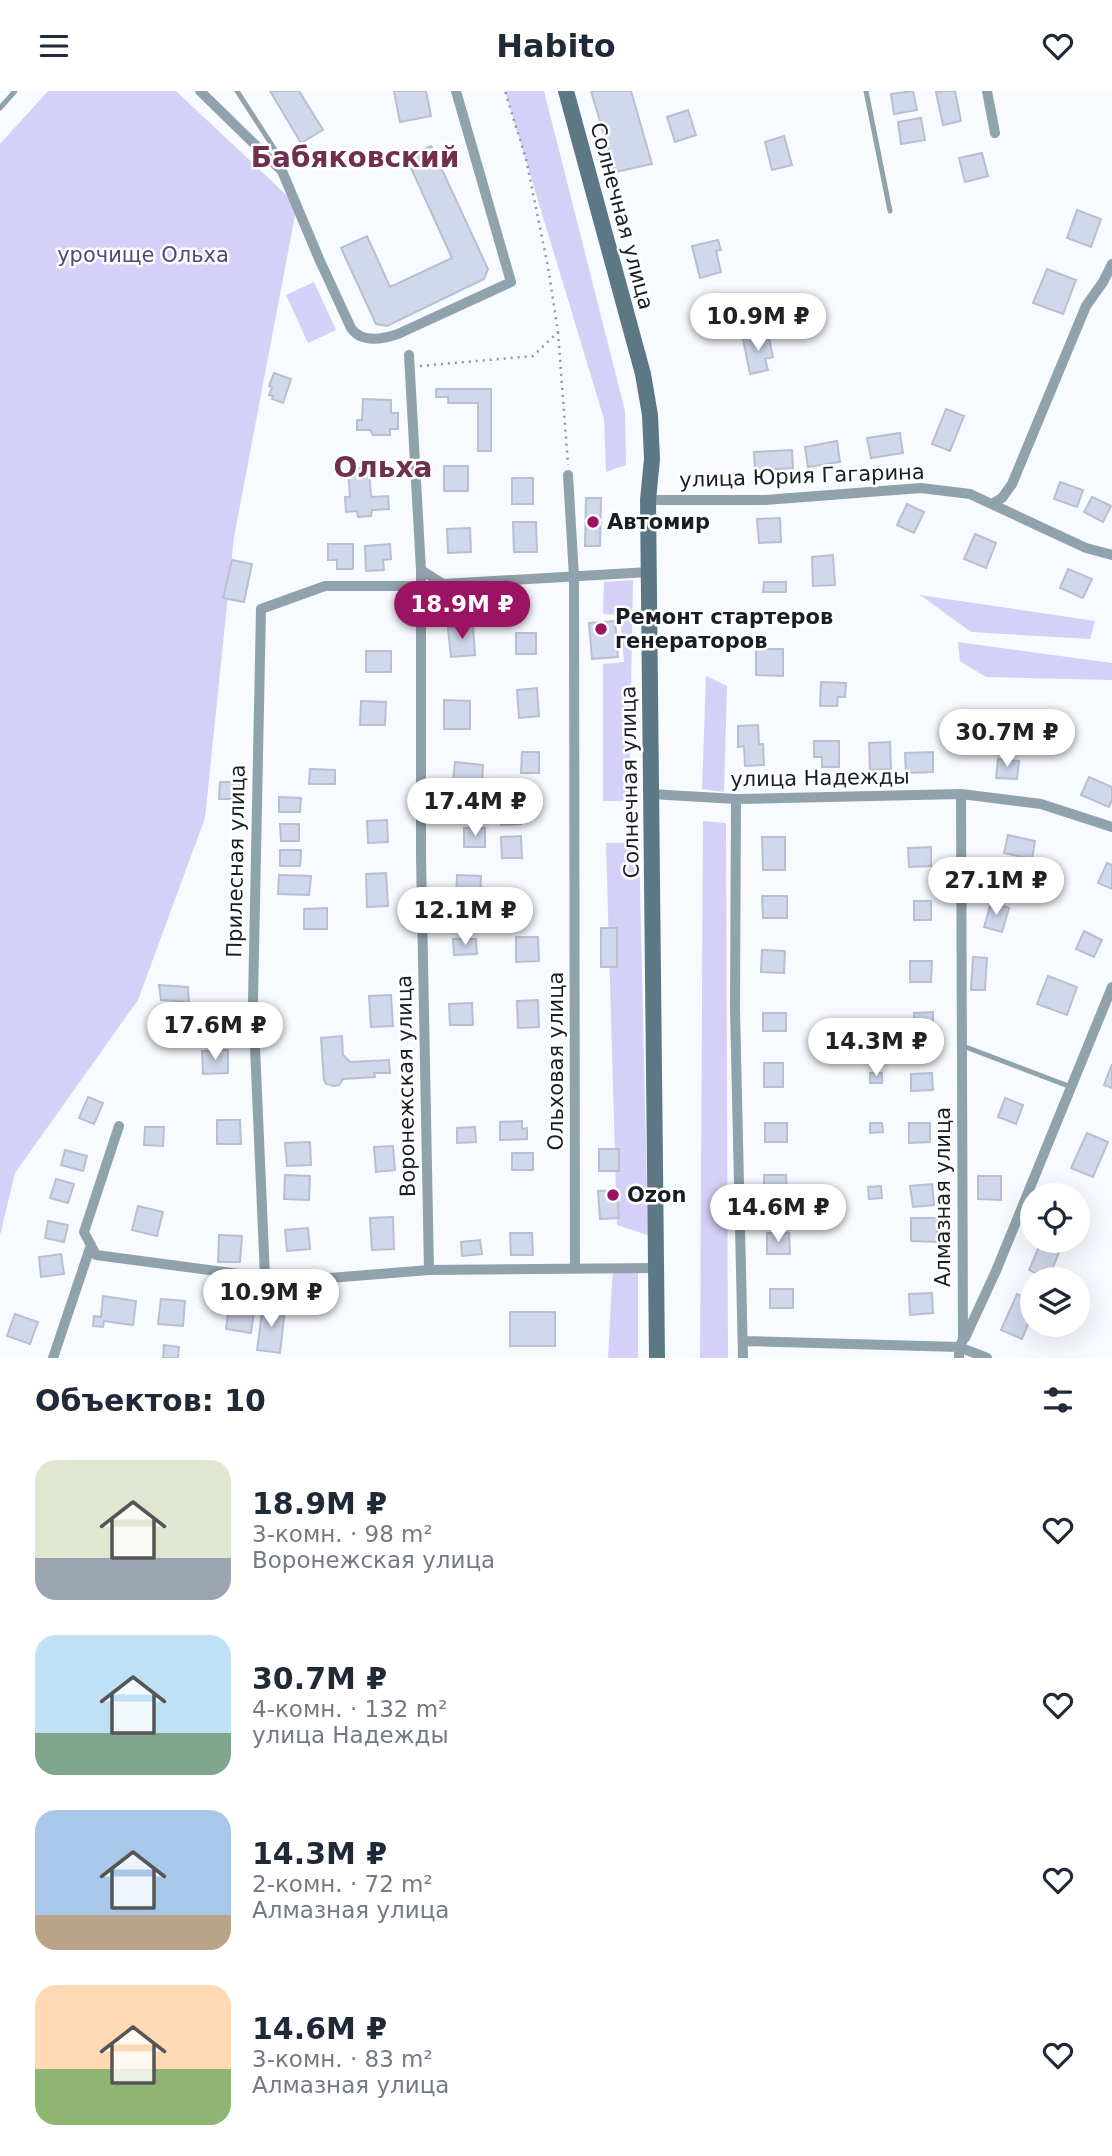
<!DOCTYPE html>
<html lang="ru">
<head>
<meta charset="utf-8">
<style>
  body { margin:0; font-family:"DejaVu Sans",sans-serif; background:#f2f2f3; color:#1f2937; height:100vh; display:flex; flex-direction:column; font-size:26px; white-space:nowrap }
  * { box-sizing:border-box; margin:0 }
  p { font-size:23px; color:#747a83 }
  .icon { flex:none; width:38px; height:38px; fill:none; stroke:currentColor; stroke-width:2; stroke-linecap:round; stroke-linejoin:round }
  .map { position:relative; height:1267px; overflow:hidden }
  .side { display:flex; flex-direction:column; background:#fff; flex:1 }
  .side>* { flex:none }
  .tools { position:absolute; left:1020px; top:1092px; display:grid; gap:14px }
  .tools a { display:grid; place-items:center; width:70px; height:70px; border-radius:50%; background:#fff; box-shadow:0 7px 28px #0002; font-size:35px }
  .price { position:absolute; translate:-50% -60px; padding:0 16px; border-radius:24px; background:#fff; color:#222; font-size:23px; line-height:46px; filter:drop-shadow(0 2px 4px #0008) }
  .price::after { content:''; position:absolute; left:50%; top:42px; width:21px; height:16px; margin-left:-10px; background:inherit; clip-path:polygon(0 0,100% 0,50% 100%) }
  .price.on { background:#9c1364; color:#fff }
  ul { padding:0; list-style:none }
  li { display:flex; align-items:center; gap:21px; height:175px; padding:0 35px }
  li span { display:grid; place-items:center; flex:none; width:196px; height:140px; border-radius:21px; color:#555 }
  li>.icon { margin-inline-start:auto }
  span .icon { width:84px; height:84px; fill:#fffc; stroke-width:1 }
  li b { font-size:30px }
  h2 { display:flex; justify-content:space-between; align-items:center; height:84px; padding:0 35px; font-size:30px }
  header { display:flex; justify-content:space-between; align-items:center; height:91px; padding:0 35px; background:#fff; font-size:32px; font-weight:800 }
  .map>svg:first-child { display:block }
  .green { fill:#d5d0f7 }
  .building { fill:#d1d8ec; stroke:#b8bfd3; stroke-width:2 }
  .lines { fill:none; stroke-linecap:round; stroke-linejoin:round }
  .path { stroke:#93979c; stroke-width:2.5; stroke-dasharray:2 5; stroke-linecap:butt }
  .lane { stroke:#90a2ab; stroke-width:5 }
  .street { stroke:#90a2ab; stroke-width:10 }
  .secondary { stroke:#5d7885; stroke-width:16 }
  .poi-dot { fill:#9c1364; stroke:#fff; stroke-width:2.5 }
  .labels { text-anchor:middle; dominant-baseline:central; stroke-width:5; stroke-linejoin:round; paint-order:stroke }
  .street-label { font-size:21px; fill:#191e24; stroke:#fff }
  .park-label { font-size:21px; fill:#51487c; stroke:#fff }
  .poi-label { font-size:21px; font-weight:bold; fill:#191e24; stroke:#fff; text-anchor:start }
  .district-label { font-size:28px; font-weight:bold; fill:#702f4f; stroke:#fff }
</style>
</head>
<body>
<header><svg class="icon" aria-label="menu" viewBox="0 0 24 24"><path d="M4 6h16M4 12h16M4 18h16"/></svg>Habito<svg class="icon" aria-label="heart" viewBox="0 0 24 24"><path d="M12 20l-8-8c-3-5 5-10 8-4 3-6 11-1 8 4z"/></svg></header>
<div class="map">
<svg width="1112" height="1267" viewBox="0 0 1112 1267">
  <rect width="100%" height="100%" fill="#f7fafe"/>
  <!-- green -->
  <path class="green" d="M 48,0 L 176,0 L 297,114 L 234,446 L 205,727 L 138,909 L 15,1082 L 0,1144 L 0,53 Z
    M 505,0 L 544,0 L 625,320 L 626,374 L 606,381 L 604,328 Z
    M 314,191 L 336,239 L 308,252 L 286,204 Z
    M 633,489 L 629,710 L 603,710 L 603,573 L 624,571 L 620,524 L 603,523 L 604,491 Z
    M 920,504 L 1095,530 L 1090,548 L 971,541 Z
    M 958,551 L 1112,572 L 1112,589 L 986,586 L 960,570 Z
    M 706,585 L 727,595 L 724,701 L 702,698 Z
    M 703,730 L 726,732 L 728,1267 L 700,1267 Z
    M 606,752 L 639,752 L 648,1144 L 617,1134 Z
    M 613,1174 L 638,1181 L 638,1267 L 608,1267 Z"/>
  <!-- building -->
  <path class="building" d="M 270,0 L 299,0 L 323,39 L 301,52 Z
    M 394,0 L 426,0 L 431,25 L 400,31 Z
    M 591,0 L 631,0 L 652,73 L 615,81 Z
    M 913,0 L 917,19 L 894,23 L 891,3 Z
    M 943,0 L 955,0 L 961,30 L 943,34 L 936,1 Z
    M 688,19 L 696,44 L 675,51 L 667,26 Z
    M 921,27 L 925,49 L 901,53 L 898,31 Z
    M 784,45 L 792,74 L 772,79 L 765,51 Z
    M 431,55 L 488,178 L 484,188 L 387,235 L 376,233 L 341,157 L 367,145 L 390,196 L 452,167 L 406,66 Z
    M 982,62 L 988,85 L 965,91 L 959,67 Z
    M 1077,119 L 1101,128 L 1091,156 L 1067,147 Z
    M 718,149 L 721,159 L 716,160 L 721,181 L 700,187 L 692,155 Z
    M 1047,178 L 1076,189 L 1063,223 L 1033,212 Z
    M 768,243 L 773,266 L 765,268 L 768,279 L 750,283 L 743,248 Z
    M 274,282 L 291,288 L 283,312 L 272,308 L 273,305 L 269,304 L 272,296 L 269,295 Z
    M 436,298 L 491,298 L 491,360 L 478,360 L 478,312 L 448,312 L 448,306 L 436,306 Z
    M 363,308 L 391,309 L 391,322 L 398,322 L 398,338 L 390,338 L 390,344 L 373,344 L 370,339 L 357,339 L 357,329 L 362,329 Z
    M 946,318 L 964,325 L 950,360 L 932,353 Z
    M 900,342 L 903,362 L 871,367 L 867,347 Z
    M 837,350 L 840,371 L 808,376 L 805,356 Z
    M 792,359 L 793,377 L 755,380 L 754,361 Z
    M 444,375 L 468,375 L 468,400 L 444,400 Z
    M 369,376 L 371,406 L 388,405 L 389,418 L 372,419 L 371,425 L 358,426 L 357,420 L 346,421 L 345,406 L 350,406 L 348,378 Z
    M 512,387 L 533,387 L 533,413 L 512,413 Z
    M 1060,391 L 1083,399 L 1077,416 L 1054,408 Z
    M 1092,406 L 1111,415 L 1103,431 L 1084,421 Z
    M 586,407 L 601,407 L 600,455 L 585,455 Z
    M 907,413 L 924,421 L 914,442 L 897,434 Z
    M 780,427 L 781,451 L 759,452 L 757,428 Z
    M 513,431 L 536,431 L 537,461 L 514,461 Z
    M 470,437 L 471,461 L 448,462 L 447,438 Z
    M 975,443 L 996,452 L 986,477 L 964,468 Z
    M 328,453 L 353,453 L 353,478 L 337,478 L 337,469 L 328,469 Z
    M 390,453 L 391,468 L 383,469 L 384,479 L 366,480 L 365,455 Z
    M 833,464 L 835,494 L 813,495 L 812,466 Z
    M 232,469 L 252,473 L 244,511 L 223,507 Z
    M 1068,478 L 1092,488 L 1083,507 L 1060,497 Z
    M 764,491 L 786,491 L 786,501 L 763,501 Z
    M 615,530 L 618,566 L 592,568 L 589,532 Z
    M 473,535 L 475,564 L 451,566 L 448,537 Z
    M 516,542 L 536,542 L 536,563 L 516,563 Z
    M 756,558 L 783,558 L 783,585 L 756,584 Z
    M 366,560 L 391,560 L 391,581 L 366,581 Z
    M 821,591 L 846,592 L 845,606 L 838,606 L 837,615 L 820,615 Z
    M 537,597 L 539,625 L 519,627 L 517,599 Z
    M 444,609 L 470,610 L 470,638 L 444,638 Z
    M 361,610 L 386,611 L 385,634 L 360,634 Z
    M 758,634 L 759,653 L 763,653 L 764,674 L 745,675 L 744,655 L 738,656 L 738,635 Z
    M 814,650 L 839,650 L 839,676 L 822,676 L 822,666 L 814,666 Z
    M 890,651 L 891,678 L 870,679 L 869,652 Z
    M 522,661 L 539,661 L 539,682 L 521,682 Z
    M 933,661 L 933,681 L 906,682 L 905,662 Z
    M 998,668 L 1019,670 L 1017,688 L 996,687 Z
    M 455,671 L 483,674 L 482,691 L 453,689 Z
    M 310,678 L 335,679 L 335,693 L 309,693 Z
    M 1089,686 L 1112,696 L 1112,709 L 1109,716 L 1081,704 Z
    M 220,691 L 240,691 L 240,708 L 219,708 Z
    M 279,706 L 301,707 L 300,721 L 279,721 Z
    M 520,712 L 521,733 L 501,734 L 500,713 Z
    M 387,729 L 388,751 L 368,752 L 367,730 Z
    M 280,733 L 299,733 L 299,750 L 281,750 Z
    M 464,737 L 485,737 L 485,756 L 464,756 Z
    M 1008,744 L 1035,750 L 1032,768 L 1004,762 Z
    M 521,745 L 522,767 L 502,767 L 501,746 Z
    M 762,746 L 785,746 L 785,779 L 763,779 Z
    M 931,756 L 931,775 L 909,776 L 908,757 Z
    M 280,759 L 301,759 L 300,775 L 280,775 Z
    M 1107,772 L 1112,774 L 1112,798 L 1098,792 Z
    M 386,782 L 388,815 L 367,816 L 366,783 Z
    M 279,784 L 311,785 L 309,804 L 278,803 Z
    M 457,784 L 481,785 L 480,811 L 456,810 Z
    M 762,805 L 787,805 L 787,827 L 763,827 Z
    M 914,810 L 931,810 L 931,829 L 914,829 Z
    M 991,812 L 1009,817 L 1002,841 L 984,836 Z
    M 327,817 L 327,838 L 304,838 L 304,818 Z
    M 445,823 L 474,824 L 474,835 L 444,834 Z
    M 601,837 L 617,837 L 617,876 L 601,876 Z
    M 1084,840 L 1102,849 L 1094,866 L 1076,858 Z
    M 516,846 L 538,846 L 539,870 L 516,871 Z
    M 453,848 L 476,848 L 477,863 L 454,864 Z
    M 762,859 L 785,860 L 784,882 L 761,881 Z
    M 973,866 L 987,867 L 985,899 L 971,899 Z
    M 910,870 L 932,870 L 931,891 L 910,891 Z
    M 1048,885 L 1077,896 L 1067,924 L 1037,913 Z
    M 159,894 L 188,896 L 189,911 L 161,909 Z
    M 391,904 L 393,935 L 371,936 L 369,905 Z
    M 538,909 L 539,936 L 518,937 L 517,910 Z
    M 472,912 L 473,934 L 450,934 L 449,913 Z
    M 933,921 L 933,939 L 914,939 L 914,922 Z
    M 763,922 L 786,922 L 786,940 L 763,940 Z
    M 342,945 L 343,964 L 350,971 L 389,969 L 390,982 L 374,982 L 375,986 L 343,988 L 339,994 L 334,995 L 326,993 L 324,989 L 321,947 Z
    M 228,959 L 228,982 L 203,983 L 202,960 Z
    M 764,972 L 783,972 L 783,996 L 764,996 Z
    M 1112,973 L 1112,997 L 1104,994 Z
    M 870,982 L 882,982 L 882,992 L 870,992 Z
    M 932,982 L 933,999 L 911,1000 L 911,983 Z
    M 88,1006 L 103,1012 L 94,1033 L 79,1027 Z
    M 1005,1007 L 1023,1014 L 1016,1033 L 998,1026 Z
    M 217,1029 L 240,1029 L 241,1053 L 217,1053 Z
    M 522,1030 L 522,1038 L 527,1037 L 527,1048 L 500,1049 L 500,1031 Z
    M 765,1032 L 787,1032 L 787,1051 L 765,1051 Z
    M 870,1032 L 882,1032 L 883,1041 L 870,1042 Z
    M 909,1032 L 930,1032 L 930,1051 L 909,1052 Z
    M 145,1036 L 164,1036 L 163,1055 L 144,1054 Z
    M 475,1036 L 476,1051 L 457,1052 L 457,1037 Z
    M 1087,1042 L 1108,1051 L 1093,1086 L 1071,1077 Z
    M 310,1051 L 311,1074 L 287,1075 L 285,1052 Z
    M 393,1055 L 395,1079 L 376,1081 L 374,1056 Z
    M 599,1058 L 619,1058 L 619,1080 L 599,1080 Z
    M 65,1059 L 87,1065 L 83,1080 L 61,1074 Z
    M 512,1062 L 533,1062 L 533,1079 L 512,1079 Z
    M 285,1084 L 310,1085 L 309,1109 L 284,1108 Z
    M 764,1084 L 786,1084 L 787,1108 L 764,1108 Z
    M 978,1085 L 1001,1085 L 1001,1109 L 978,1108 Z
    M 56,1088 L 74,1093 L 68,1112 L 50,1107 Z
    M 932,1093 L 934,1114 L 913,1116 L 910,1095 Z
    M 881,1095 L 882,1107 L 869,1108 L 868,1096 Z
    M 617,1099 L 619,1127 L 600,1128 L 598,1100 Z
    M 138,1115 L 163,1121 L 157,1145 L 132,1139 Z
    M 393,1126 L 394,1158 L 372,1159 L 370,1127 Z
    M 911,1127 L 937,1127 L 937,1151 L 911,1150 Z
    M 48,1130 L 68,1134 L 64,1151 L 45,1147 Z
    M 308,1137 L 310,1158 L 287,1160 L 285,1139 Z
    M 510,1142 L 532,1142 L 533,1164 L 511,1164 Z
    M 767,1142 L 789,1142 L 790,1163 L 767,1163 Z
    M 219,1144 L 242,1145 L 240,1171 L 218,1171 Z
    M 480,1149 L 482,1163 L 462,1165 L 461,1151 Z
    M 1041,1151 L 1060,1159 L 1048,1188 L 1029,1179 Z
    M 61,1163 L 64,1183 L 41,1186 L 39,1166 Z
    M 770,1198 L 793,1198 L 793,1217 L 770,1217 Z
    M 932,1202 L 933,1222 L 910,1224 L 909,1203 Z
    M 1017,1203 L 1032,1210 L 1032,1224 L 1022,1248 L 1001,1239 Z
    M 103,1205 L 136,1210 L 133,1234 L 104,1230 L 103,1236 L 93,1235 L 94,1225 L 101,1226 Z
    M 161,1208 L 185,1210 L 183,1235 L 158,1233 Z
    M 263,1214 L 285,1217 L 280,1262 L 257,1259 Z
    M 229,1216 L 254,1220 L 251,1242 L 226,1238 Z
    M 510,1221 L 555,1221 L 555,1255 L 510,1255 Z
    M 15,1223 L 38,1231 L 30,1253 L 7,1245 Z
    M 164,1254 L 179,1256 L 178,1267 L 163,1267 Z"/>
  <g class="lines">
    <!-- path -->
    <path class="path" d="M 558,241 L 568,374
      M 420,275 L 533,265 L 558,241 L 548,176 L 526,68 L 505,0"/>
    <!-- lane -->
    <path class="lane" d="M 237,0 L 281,68
      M 866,0 L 890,120
      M 0,17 L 15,0
      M 963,955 L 1071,996"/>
    <!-- street -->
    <path class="street" d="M 200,0 L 282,80 L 320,170 L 351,237 C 361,252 383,248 398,243 L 511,191 L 456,0
      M 987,0 L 995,42
      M 409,264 L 421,479 L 421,766 L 429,1179
      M 568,384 L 574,486 L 575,1178
      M 648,409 L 765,409 L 921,397 L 970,403 L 1086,457 L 1112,464
      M 992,413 L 1002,407 L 1012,393 L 1086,215 L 1103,191 L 1112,173
      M 421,479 L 443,493 L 649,481
      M 651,703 L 736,708 L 961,703 L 1041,713 L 1112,736
      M 736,708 L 735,918 L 743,1267
      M 119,1035 L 84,1141 L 96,1164 L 292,1190 L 429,1179 L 656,1177
      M 265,1186 L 253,910 L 261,518 L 325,495 L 421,495
      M 965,1247 L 996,1180 L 1112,896
      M 744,1250 L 959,1256 L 963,1249 L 961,703
      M 53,1267 L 91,1154
      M 959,1267 L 959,1256 L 987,1267"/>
    <!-- secondary -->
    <path class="secondary" d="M 566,0 L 643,283 L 650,324 L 652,368 L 648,409 L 657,1267"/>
  </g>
  <!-- markers -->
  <g class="poi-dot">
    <circle cx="593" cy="431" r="7"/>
    <circle cx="601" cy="538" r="7"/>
    <circle cx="613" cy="1104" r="7"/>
  </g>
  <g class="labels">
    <!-- street labels -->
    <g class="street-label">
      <text transform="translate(622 125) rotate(75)">Солнечная улица</text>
      <text transform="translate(802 385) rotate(-2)">улица Юрия Гагарина</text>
      <text transform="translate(820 687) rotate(-1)">улица Надежды</text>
      <text transform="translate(630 691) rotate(-91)">Солнечная улица</text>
      <text transform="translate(236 770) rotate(-89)">Прилесная улица</text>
      <text transform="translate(556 970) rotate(-90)">Ольховая улица</text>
      <text transform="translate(406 995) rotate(-91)">Воронежская улица</text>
      <text transform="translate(943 1106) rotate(-90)">Алмазная улица</text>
    </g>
    <!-- park labels -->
    <g class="park-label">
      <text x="143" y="164">урочище Ольха</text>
    </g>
    <!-- poi labels -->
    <g class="poi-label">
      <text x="607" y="431">Автомир</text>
      <text x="615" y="526">Ремонт стартеров<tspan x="615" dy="24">генераторов</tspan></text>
      <text x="627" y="1104">Ozon</text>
    </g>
    <!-- district labels -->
    <g class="district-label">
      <text x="355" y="66">Бабяковский</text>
      <text x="383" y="376">Ольха</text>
    </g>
  </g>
</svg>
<div class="tools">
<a><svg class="icon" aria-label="locate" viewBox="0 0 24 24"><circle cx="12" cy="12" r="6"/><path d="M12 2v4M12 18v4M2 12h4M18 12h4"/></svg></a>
<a><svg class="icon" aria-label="layers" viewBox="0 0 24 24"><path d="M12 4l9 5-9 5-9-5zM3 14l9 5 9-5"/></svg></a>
</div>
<b class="price" style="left:758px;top:262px">10.9M ₽</b>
<b class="price on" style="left:462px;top:550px">18.9M ₽</b>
<b class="price" style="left:1007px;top:678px">30.7M ₽</b>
<b class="price" style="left:475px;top:747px">17.4M ₽</b>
<b class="price" style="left:996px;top:826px">27.1M ₽</b>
<b class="price" style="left:465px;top:856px">12.1M ₽</b>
<b class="price" style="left:215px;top:971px">17.6M ₽</b>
<b class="price" style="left:876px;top:987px">14.3M ₽</b>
<b class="price" style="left:778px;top:1153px">14.6M ₽</b>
<b class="price" style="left:271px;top:1238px">10.9M ₽</b>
</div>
<section class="side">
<h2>Объектов: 10<svg class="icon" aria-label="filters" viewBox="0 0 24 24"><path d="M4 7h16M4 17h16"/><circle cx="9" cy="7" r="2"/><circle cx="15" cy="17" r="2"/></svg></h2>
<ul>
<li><span style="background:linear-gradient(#dfe7d0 70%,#9aa5b1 0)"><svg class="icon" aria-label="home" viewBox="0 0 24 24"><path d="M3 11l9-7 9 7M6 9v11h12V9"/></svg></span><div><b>18.9M ₽</b><p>3-комн. · 98 m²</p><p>Воронежская улица</p></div><svg class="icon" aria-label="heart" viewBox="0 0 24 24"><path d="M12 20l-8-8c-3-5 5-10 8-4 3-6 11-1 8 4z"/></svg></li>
<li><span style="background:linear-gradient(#bfe0f5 70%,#7fa58c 0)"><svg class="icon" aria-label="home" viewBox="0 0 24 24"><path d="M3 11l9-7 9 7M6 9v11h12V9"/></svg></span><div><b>30.7M ₽</b><p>4-комн. · 132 m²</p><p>улица Надежды</p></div><svg class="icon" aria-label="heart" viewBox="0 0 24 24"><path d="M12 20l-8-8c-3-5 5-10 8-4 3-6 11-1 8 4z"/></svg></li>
<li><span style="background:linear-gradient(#a9c7e8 75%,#b9a48a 0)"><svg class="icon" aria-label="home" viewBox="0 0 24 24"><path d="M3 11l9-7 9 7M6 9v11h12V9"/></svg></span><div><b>14.3M ₽</b><p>2-комн. · 72 m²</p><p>Алмазная улица</p></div><svg class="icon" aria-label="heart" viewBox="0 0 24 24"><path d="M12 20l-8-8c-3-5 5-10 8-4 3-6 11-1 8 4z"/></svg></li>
<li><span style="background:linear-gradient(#ffd9b3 60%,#8fb573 0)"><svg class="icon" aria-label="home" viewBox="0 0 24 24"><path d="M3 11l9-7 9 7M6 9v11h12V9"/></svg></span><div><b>14.6M ₽</b><p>3-комн. · 83 m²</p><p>Алмазная улица</p></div><svg class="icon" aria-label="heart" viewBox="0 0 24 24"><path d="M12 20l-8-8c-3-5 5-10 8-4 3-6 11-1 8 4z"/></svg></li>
</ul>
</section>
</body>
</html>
